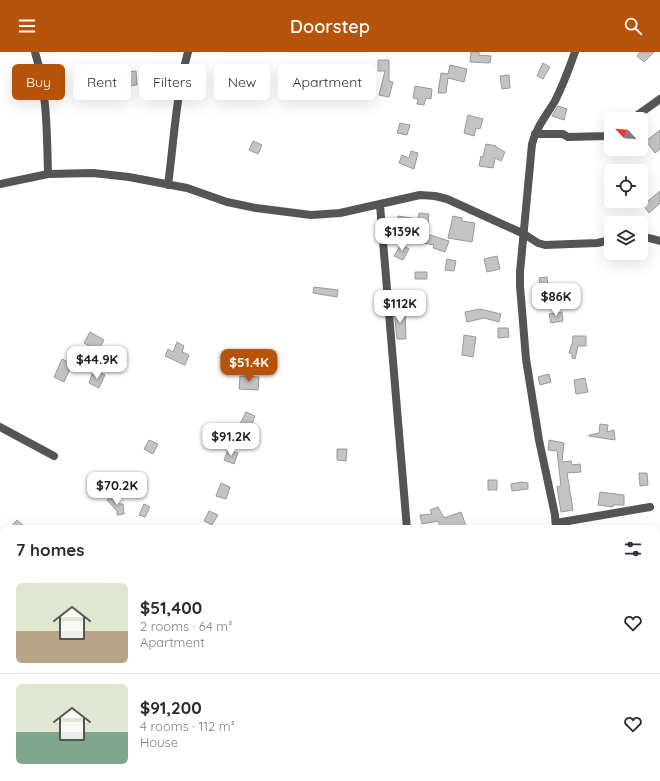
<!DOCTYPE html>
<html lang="en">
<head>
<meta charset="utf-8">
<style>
  body { margin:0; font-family:Quicksand,sans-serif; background:#f2f2f3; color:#2b2b33; height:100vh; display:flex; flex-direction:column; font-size:15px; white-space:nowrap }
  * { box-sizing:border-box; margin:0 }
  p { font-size:13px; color:#7c7c81 }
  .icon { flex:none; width:22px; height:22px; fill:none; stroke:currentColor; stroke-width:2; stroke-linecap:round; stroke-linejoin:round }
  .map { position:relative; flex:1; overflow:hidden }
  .drawer { position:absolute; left:0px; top:473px; width:660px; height:256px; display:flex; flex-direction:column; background:#fff; border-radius:12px 12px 0 0; box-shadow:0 4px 16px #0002 }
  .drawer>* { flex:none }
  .banner { position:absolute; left:12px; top:12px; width:400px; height:36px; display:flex; gap:8px }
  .needle { width:26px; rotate:296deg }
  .controls { position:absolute; left:604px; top:60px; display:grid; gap:8px }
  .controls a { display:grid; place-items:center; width:44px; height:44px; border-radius:6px; background:#fff; box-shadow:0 4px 16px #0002; font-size:20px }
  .price { position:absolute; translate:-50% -34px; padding:0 9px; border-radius:8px; background:#fff; color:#222; font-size:13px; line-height:26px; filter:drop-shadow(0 1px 2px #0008) }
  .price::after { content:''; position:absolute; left:50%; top:24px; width:12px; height:9px; margin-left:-6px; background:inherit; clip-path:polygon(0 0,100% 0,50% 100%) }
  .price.selected { background:#b45309; color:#fff }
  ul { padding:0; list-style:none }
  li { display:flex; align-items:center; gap:12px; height:100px; padding:0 16px }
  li+li { border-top:1px solid #e1e1e2 }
  li span { display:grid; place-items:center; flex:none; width:112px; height:80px; border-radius:6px; color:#555 }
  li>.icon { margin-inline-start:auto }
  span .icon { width:48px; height:48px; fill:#fffc; stroke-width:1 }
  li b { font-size:17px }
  h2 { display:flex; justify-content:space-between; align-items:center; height:48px; padding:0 16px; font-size:17px }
  .chip { padding:0 14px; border-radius:6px; background:#fff; box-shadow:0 4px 16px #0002; font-size:14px; line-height:36px }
  .chip.selected { background:#b45309; color:#fff }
  header { display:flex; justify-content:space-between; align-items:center; height:52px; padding:0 16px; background:#b45309; color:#fff; font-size:18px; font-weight:600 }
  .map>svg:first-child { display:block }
  .building { fill:#c4c4c4; stroke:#999 }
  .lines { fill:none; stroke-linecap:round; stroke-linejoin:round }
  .minor { stroke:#555; stroke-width:8 }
</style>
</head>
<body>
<header><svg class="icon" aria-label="menu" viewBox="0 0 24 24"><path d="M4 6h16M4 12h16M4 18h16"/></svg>Doorstep<svg class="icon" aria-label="search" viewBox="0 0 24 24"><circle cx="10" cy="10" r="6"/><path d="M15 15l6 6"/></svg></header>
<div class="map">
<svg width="660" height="729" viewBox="0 0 660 729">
  <rect width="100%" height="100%" fill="#fff"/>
  <!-- building -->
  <path class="building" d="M 471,0 L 479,0 L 479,3 L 491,4 L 490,11 L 470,10 Z
    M 640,0 L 654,0 L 644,10 L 637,4 Z
    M 378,8 L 389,8 L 389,29 L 393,30 L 389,45 L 379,43 L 385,19 L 378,19 Z
    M 543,11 L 550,15 L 543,27 L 537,24 Z
    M 450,13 L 467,17 L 464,30 L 448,26 L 446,41 L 438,41 L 441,21 L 448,22 Z
    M 136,19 L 137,33 L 125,34 L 124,20 Z
    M 194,20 L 205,27 L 199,37 L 188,31 Z
    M 509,23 L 510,36 L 502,37 L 500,24 Z
    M 415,34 L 432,37 L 431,47 L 426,46 L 424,53 L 417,52 L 418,47 L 413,46 Z
    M 558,54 L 567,57 L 564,68 L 552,64 Z
    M 468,63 L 483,67 L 480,77 L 476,76 L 474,84 L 464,81 Z
    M 400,71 L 410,73 L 407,83 L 397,81 Z
    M 660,78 L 660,97 L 655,101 L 646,89 Z
    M 253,89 L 262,93 L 258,102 L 249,98 Z
    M 486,92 L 496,94 L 496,95 L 505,100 L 501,109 L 495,106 L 493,116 L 479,114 L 481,104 L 483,105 Z
    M 411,99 L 418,101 L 414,117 L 399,111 L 402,103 L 409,106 Z
    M 660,139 L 660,151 L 649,161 L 643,153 Z
    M 419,161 L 429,162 L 427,182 L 449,189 L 445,200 L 433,196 L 434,193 L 412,189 L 414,181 L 396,179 L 398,164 L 418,167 Z
    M 453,164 L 462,166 L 462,169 L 475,171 L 472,190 L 448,186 Z
    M 401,192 L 409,197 L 403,208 L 394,204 Z
    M 497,204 L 500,217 L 487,220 L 484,207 Z
    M 447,207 L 456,209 L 454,219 L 445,218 Z
    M 415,220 L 427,220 L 427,227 L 415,227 Z
    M 547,225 L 548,234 L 553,233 L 554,244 L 534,246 L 533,235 L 540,234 L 539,226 Z
    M 314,235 L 338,238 L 337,245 L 313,241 Z
    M 480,257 L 501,262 L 499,270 L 484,266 L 467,270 L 465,260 Z
    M 394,258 L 405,258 L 406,287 L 397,287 Z
    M 562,260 L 563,269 L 551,271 L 549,262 Z
    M 498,276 L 508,276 L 509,285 L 498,286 Z
    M 90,280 L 104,288 L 98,299 L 84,291 Z
    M 464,283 L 476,285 L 473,305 L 462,303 Z
    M 573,284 L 586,284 L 586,294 L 578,294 L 575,307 L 572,306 L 572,301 L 569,301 L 571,294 L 572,294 Z
    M 177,290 L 184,294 L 182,300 L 189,303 L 185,313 L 165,304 L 168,297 L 173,300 Z
    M 69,296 L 77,296 L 77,301 L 64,330 L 54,325 L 62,307 L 68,310 Z
    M 96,320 L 105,323 L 99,336 L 89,331 L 92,322 L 95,323 Z
    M 549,322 L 551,330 L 540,333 L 538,325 Z
    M 240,324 L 259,325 L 258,338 L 239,337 Z
    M 585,326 L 588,340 L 576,342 L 574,328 Z
    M 246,360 L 255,364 L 249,379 L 239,374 Z
    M 600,372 L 608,373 L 607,380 L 614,378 L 615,388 L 589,384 L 589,383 L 599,381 Z
    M 149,388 L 158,392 L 153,402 L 144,397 Z
    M 549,388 L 564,391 L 562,410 L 571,409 L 572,413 L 580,412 L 581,420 L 567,421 L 573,458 L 561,460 L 557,435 L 561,434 L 557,399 L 548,398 Z
    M 337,397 L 347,397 L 346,409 L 337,408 Z
    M 228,398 L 238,401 L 234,412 L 224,408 Z
    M 130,421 L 139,426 L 136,433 L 126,428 Z
    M 639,421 L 647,421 L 648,433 L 640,434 Z
    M 488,428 L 497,428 L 497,438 L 488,438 Z
    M 521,430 L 528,431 L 528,437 L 512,439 L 511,432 Z
    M 221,431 L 230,435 L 226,447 L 216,444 Z
    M 600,440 L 624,443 L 624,453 L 613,453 L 613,455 L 598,453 Z
    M 112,444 L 119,452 L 123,452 L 124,462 L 117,463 L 117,459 L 107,448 Z
    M 144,452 L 150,455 L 145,465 L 139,463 Z
    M 438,455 L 444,466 L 461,460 L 467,477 L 441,477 L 438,469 L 422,472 L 420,463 L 432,462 L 430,458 Z
    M 209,459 L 218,463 L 212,473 L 204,469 Z
    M 17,468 L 27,477 L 9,477 Z"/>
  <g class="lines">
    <!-- minor -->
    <path class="minor" d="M 35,0 C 47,39 47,81 48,122
      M 632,67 L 660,47
      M 535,82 L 563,82 L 568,85 L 608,84 L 611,82
      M 0,132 L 48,122 L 93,121 L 129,125 L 187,136 L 227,150 L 256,156 L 311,163 L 340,161 L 420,143 L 435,144 L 447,147 L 524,182 L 538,191 L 545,193 L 597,191 L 611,188
      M 168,133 C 174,88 176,43 188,0
      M 380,153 L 407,477
      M 641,184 L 660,189
      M 0,375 L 54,404
      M 556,471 L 650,455
      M 556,477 L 555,463 L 539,388 L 526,307 L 520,234 L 520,220 L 532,92 C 537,74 546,64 555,49 C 563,33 569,17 575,0
      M 656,709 L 660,709
      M 293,725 L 298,729
      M 249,729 L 253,725
      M 466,729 L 472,725"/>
  </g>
</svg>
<div class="controls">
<a><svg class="needle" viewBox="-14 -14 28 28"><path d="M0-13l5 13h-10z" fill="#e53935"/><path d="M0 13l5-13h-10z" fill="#7c7c81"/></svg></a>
<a><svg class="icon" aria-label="locate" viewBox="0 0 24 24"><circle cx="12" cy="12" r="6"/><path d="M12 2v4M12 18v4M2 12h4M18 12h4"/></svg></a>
<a><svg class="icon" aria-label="layers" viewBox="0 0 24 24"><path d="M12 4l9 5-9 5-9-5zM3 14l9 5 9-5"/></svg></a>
</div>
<b class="price" style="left:402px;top:200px">$139K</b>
<b class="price" style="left:556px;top:265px">$86K</b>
<b class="price" style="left:400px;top:272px">$112K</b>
<b class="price" style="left:97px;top:328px">$44.9K</b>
<b class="price selected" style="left:249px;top:331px">$51.4K</b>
<b class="price" style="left:231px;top:405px">$91.2K</b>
<b class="price" style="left:117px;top:454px">$70.2K</b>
<div class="banner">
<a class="chip selected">Buy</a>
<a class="chip">Rent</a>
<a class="chip">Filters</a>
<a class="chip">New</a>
<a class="chip">Apartment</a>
</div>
<section class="drawer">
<h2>7 homes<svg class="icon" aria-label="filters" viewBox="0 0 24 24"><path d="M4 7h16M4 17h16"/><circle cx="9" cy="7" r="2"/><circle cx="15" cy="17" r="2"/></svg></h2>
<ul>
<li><span style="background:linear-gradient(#dfe7d0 60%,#b9a48a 0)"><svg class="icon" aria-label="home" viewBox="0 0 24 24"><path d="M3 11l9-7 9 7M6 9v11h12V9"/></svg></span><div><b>$51,400</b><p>2 rooms · 64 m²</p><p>Apartment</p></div><svg class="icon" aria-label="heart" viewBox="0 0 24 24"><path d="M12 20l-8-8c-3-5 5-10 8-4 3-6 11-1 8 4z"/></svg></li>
<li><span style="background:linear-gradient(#dfe7d0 60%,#7fa58c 0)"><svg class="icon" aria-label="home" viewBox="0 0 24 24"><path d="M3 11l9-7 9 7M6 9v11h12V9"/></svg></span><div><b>$91,200</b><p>4 rooms · 112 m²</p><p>House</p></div><svg class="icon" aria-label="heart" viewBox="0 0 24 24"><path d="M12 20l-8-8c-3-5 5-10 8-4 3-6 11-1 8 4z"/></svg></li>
</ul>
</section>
</div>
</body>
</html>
